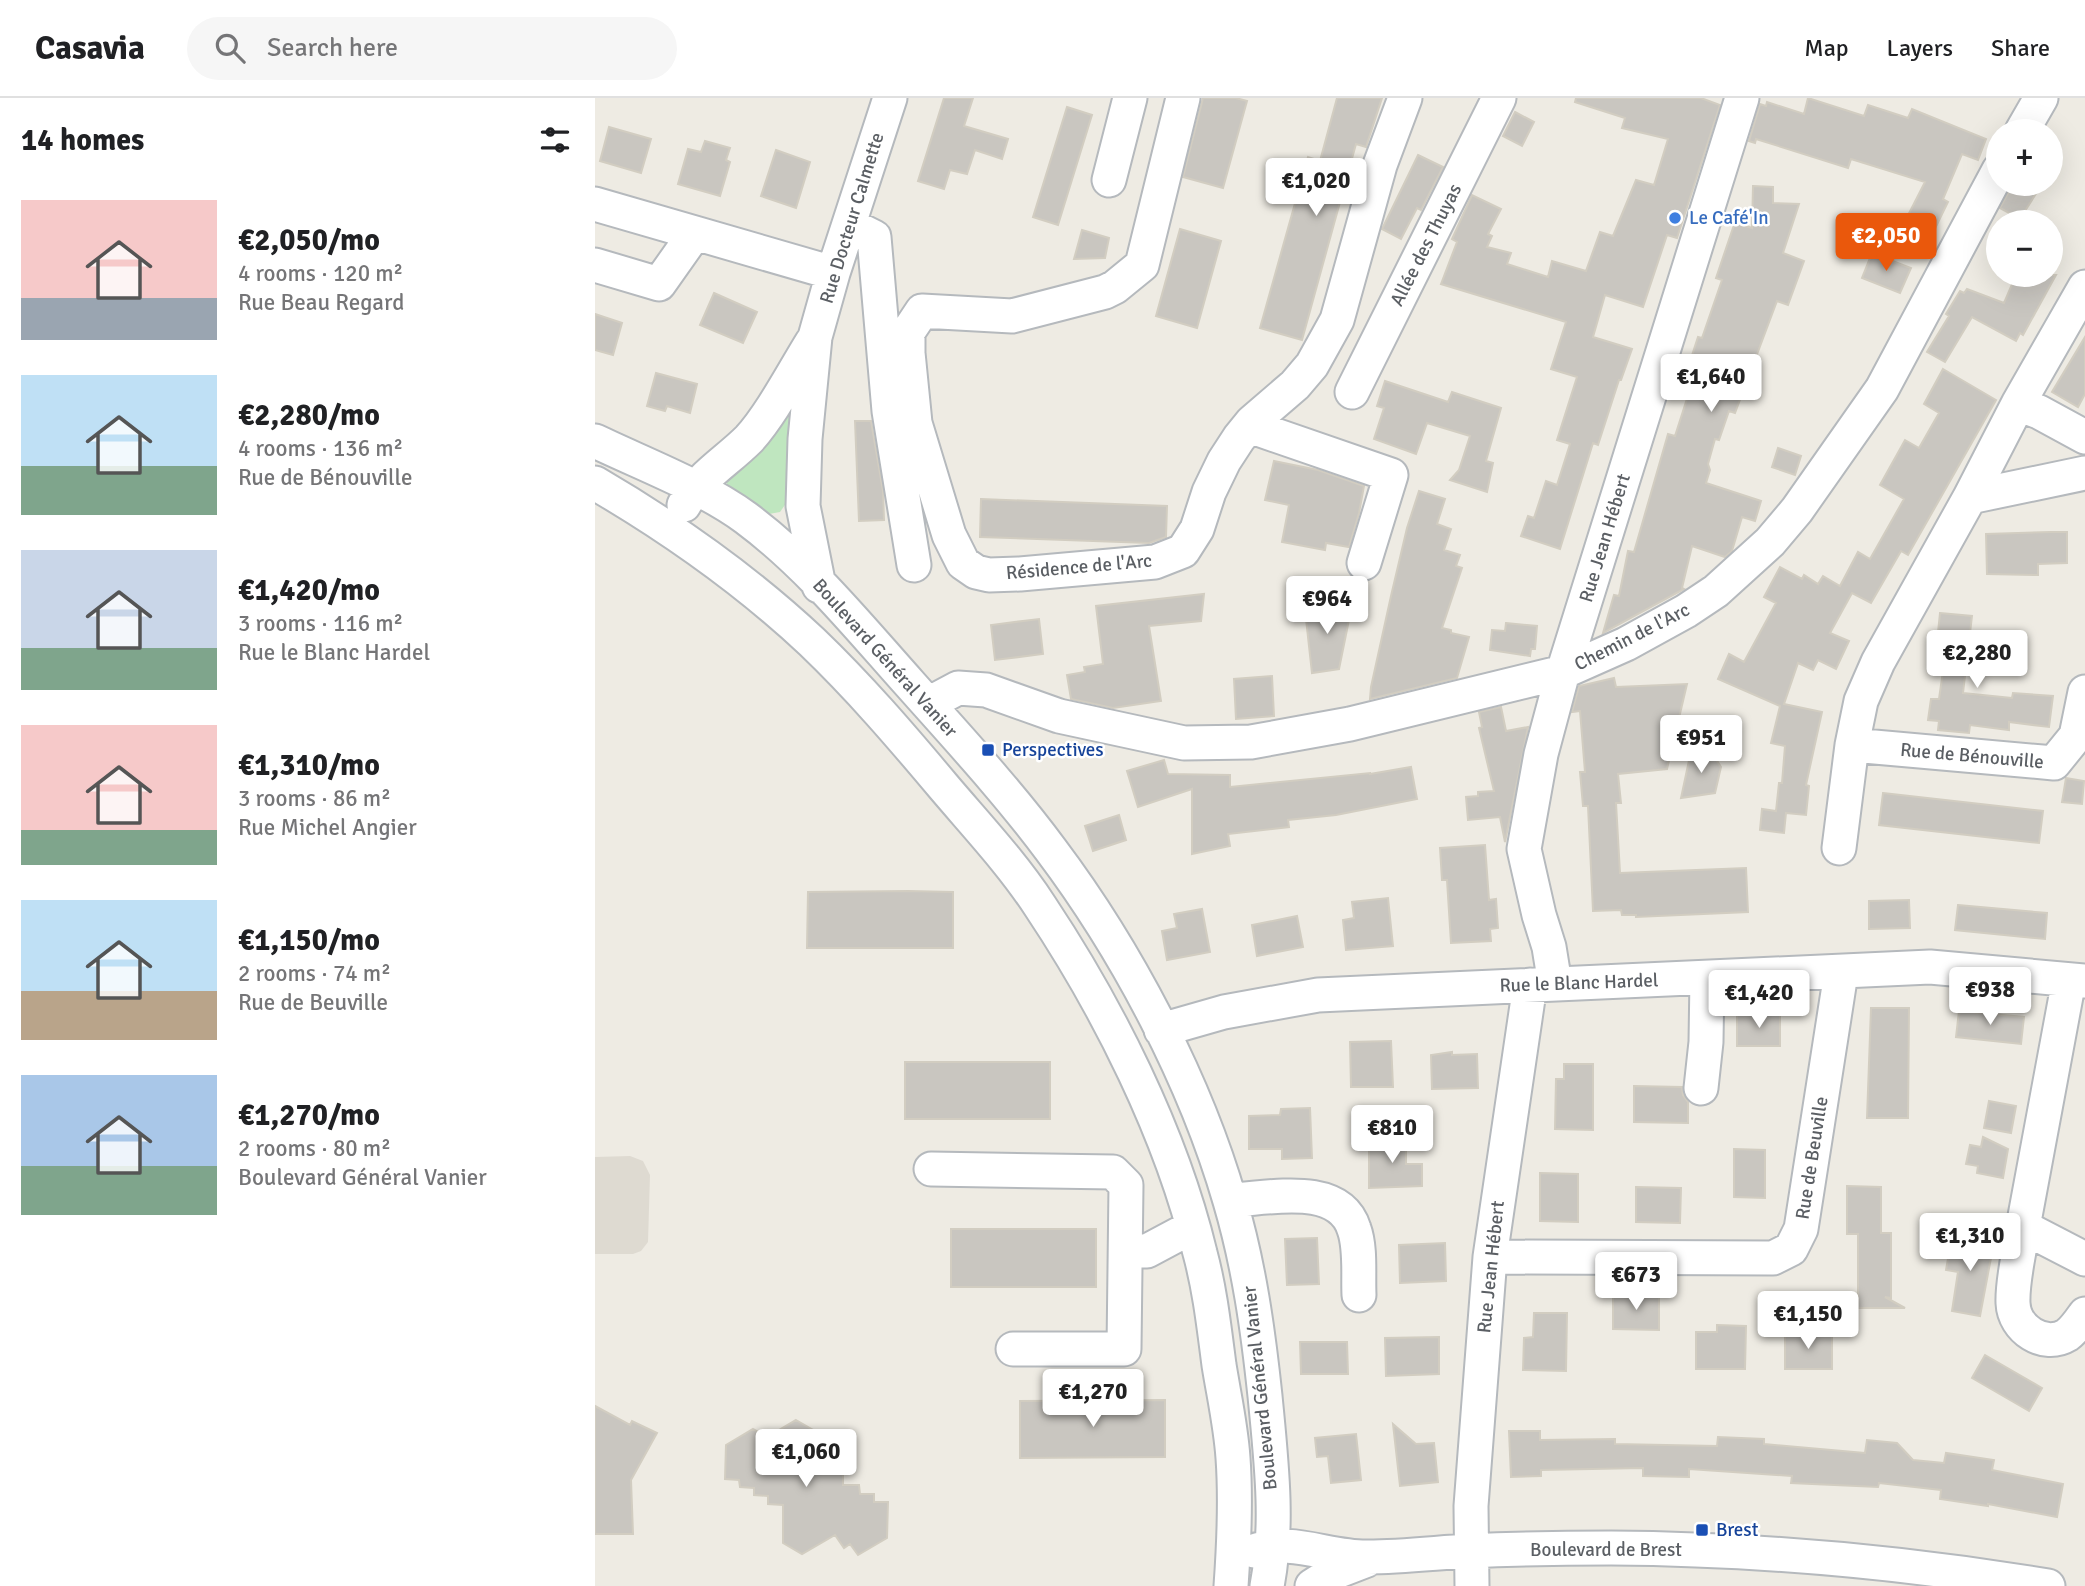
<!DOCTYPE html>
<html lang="en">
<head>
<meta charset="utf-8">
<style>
  body { margin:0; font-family:Signika,sans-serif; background:#f6f6f6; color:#202124; height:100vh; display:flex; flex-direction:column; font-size:26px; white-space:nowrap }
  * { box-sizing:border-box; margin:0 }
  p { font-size:23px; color:#757577 }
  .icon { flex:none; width:38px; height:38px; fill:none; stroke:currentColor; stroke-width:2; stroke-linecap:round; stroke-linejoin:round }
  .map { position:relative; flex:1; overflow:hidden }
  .panel { display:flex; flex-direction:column; background:#fff; width:595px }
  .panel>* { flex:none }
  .fabs { position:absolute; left:1391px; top:21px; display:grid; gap:14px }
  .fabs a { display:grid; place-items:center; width:77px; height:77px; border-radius:50%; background:#fff; box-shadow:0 7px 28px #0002; font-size:35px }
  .price { position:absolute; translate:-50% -60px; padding:0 16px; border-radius:7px; background:#fff; color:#222; font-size:23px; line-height:46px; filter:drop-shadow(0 2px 4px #0008) }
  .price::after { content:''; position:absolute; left:50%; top:42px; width:21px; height:16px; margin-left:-10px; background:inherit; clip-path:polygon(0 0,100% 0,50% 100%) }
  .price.selected { background:#ea580c; color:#fff }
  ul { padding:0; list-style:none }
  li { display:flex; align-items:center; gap:21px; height:175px; padding:0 21px }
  li span { display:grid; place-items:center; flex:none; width:196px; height:140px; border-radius:0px; color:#555 }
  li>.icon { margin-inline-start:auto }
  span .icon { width:84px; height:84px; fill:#fffc; stroke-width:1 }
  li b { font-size:30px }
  h2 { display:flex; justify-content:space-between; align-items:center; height:84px; padding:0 21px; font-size:30px }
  header { display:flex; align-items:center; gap:42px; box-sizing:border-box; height:98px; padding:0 35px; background:#fff; border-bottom:2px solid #e0e0e0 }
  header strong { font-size:33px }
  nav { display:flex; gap:38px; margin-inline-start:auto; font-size:24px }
  .search { width:490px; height:63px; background:#f6f6f6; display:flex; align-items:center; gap:18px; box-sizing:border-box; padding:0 24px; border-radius:38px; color:#757577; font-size:26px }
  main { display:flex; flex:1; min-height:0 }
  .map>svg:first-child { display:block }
  .education { fill:#dedad1 }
  .green { fill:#bfe6bf }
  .building { fill:#c9c6c0; stroke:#d2cdc1; stroke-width:2 }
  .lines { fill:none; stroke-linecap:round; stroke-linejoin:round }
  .minor-casing { stroke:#b5b9bd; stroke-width:37 }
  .minor { stroke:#fff; stroke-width:33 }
  .shop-dot { fill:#3f7fe0; stroke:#fff; stroke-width:2.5 }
  .transit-dot { fill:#1a4fb4; stroke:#fff; stroke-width:2.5 }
  .labels { text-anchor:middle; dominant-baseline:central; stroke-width:5; stroke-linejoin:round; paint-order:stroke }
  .street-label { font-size:19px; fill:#5b5f64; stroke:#fff }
  .shop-label { font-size:19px; fill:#366cbe; stroke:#fff; text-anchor:start }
  .transit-label { font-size:19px; fill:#164399; stroke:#fff; text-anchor:start }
</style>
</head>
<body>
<header>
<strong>Casavia</strong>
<div class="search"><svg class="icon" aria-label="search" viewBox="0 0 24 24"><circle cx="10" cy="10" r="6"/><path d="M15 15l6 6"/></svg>Search here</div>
<nav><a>Map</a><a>Layers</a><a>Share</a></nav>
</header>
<main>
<section class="panel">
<h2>14 homes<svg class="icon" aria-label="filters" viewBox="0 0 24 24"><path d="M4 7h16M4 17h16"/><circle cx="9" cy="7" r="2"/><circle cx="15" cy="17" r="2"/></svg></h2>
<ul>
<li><span style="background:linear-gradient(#f6c9c9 70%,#9aa5b1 0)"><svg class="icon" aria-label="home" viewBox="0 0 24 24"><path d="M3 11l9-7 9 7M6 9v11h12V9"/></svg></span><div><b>€2,050/mo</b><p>4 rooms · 120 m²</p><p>Rue Beau Regard</p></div></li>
<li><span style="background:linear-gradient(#bfe0f5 65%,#7fa58c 0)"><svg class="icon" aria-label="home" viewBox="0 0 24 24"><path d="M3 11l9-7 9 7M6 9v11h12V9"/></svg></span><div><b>€2,280/mo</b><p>4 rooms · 136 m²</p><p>Rue de Bénouville</p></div></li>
<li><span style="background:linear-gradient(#c9d6e8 70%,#7fa58c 0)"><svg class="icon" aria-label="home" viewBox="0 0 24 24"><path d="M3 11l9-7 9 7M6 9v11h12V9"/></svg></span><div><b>€1,420/mo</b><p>3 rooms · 116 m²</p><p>Rue le Blanc Hardel</p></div></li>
<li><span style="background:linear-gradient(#f6c9c9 75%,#7fa58c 0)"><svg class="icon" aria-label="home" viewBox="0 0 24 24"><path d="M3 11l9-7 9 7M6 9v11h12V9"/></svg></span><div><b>€1,310/mo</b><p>3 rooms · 86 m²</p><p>Rue Michel Angier</p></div></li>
<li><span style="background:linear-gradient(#bfe0f5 65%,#b9a48a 0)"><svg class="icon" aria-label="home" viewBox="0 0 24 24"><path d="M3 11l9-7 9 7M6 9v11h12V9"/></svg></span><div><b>€1,150/mo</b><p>2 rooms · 74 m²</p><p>Rue de Beuville</p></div></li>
<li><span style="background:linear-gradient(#a9c7e8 65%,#7fa58c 0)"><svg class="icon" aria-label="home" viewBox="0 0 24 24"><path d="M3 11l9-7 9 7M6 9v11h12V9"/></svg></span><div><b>€1,270/mo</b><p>2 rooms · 80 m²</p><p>Boulevard Général Vanier</p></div></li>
</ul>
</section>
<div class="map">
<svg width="1490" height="1488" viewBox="0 0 1490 1488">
  <rect width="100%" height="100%" fill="#eeebe3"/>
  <!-- education -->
  <path class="education" d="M 35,1058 L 48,1063 L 55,1077 L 53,1144 L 46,1153 L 38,1156 L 0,1156 L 0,1059 Z"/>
  <!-- green -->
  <path class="green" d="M 197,298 L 192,404 L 185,414 L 174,416 L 168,413 L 134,390 L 130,382 Z"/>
  <!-- building -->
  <path class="building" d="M 349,0 L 378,0 L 369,28 L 413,41 L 407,61 L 380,52 L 372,76 L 355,72 L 349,91 L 323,83 Z
    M 608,0 L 641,0 L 652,3 L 628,90 L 588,79 Z
    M 742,0 L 787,0 L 771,49 L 761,46 L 707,242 L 665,230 L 713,59 L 725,63 Z
    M 981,0 L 1106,0 L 1125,7 L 1082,140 L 1072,137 L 1048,209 L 1010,197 L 998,239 L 1037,251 L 1026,282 L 1024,282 L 1003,347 L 998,345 L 965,451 L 926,438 L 933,418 L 939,420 L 951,383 L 962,387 L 975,346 L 962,342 L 982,279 L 956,271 L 971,224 L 846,186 L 862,144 L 857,141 L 877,97 L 906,111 L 893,136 L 897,138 L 892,149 L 916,155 L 912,166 L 953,179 L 957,163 L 991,173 L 1005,134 L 1018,138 L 1041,82 L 1059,87 L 1073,41 L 1027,30 L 1030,20 L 980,4 Z
    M 1213,0 L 1269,18 L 1273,7 L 1313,20 L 1317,11 L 1391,41 L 1383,62 L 1367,56 L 1348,101 L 1353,104 L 1335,141 L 1308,127 L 1330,84 L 1256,61 L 1253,70 L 1161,41 L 1160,45 L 1154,43 L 1165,6 L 1171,8 L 1172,4 L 1209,16 Z
    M 472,9 L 497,17 L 463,127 L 438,119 Z
    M 920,14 L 939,24 L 927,48 L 908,38 Z
    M 14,29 L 56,41 L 46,75 L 5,63 Z
    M 110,43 L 135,50 L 131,62 L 135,64 L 125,98 L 83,86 L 93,51 L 106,54 Z
    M 181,52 L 215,64 L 201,110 L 166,98 Z
    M 823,57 L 848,69 L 826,112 L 822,110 L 806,141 L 787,131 Z
    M 1418,86 L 1428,86 L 1442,94 L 1425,121 L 1405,110 Z
    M 1158,88 L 1178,89 L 1178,105 L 1204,106 L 1188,155 L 1209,163 L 1193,207 L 1182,203 L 1140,315 L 1134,313 L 1124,342 L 1120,341 L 1113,366 L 1115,372 L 1111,385 L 1166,403 L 1160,423 L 1147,419 L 1137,453 L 1130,459 L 1097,448 L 1087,490 L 1089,491 L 1008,535 L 1019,497 L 1024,498 L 1033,453 L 1039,454 L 1073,336 L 1080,338 L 1097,285 L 1089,282 L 1103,239 L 1107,240 L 1127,182 L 1121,180 L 1140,124 L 1157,130 Z
    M 585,131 L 626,143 L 602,230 L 561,218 Z
    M 487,132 L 514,140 L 510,160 L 479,161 Z
    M 1277,155 L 1316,170 L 1305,195 L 1267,180 Z
    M 1421,177 L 1461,177 L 1428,237 L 1425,235 L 1421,243 L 1377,219 L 1350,264 L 1332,254 L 1354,218 L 1351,216 L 1365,193 L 1369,195 L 1372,191 L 1409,205 Z
    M 119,195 L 162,214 L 148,245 L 105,227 Z
    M 0,216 L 27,225 L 18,257 L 0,252 Z
    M 1490,239 L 1490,296 L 1483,309 L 1457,294 Z
    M 1348,271 L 1401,302 L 1313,457 L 1306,453 L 1276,505 L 1257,495 L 1235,535 L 1254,543 L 1241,571 L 1223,562 L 1218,572 L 1203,565 L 1189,606 L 1227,614 L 1211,687 L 1214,688 L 1211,717 L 1191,715 L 1189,735 L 1165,732 L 1167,711 L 1181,713 L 1184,685 L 1187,685 L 1190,648 L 1176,645 L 1185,608 L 1123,581 L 1134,556 L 1149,564 L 1181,505 L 1169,499 L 1185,469 L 1207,481 L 1209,477 L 1223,486 L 1228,478 L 1245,488 L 1263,454 L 1275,461 L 1309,401 L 1285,387 L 1310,342 L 1324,350 L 1344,315 L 1329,306 Z
    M 61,275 L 102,286 L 95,315 L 72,308 L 70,313 L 52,308 Z
    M 790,283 L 853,304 L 857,294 L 906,310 L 891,363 L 898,365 L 892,394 L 855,382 L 864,372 L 875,338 L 832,325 L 821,356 L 779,341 L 789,310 L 782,308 Z
    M 260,323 L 276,323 L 288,393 L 289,422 L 264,423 Z
    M 1183,350 L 1206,358 L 1200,377 L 1177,369 Z
    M 679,363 L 723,372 L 769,388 L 764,415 L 754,449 L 731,445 L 730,452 L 687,444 L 694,407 L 670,402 Z
    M 824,393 L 850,401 L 842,426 L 856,431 L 849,452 L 865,457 L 861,468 L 867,470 L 847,530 L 856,532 L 856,535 L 874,539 L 862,580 L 775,601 L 776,589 L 796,498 L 812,430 Z
    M 386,401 L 572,408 L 571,439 L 554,445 L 385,439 Z
    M 1456,434 L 1472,434 L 1472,465 L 1443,466 L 1443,477 L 1392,476 L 1391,436 Z
    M 609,496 L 606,523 L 554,528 L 566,603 L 518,610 L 476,601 L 472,577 L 490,574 L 489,569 L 508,566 L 501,508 Z
    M 757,507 L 744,571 L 717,575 L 710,512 Z
    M 1345,515 L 1377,518 L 1368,595 L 1417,600 L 1418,595 L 1458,598 L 1454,629 L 1414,624 L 1414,632 L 1375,627 L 1374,635 L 1343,632 L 1344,623 L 1333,622 L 1336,601 L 1344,601 L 1352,545 L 1342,544 Z
    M 444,521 L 448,556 L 400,562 L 396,527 Z
    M 911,525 L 942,528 L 940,551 L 936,551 L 935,558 L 895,552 L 897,532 L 910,533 Z
    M 677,578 L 679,618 L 641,621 L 639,581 Z
    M 1019,580 L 1021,589 L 1092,586 L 1072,671 L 1023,676 L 1026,705 L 1021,705 L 1025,775 L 1151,770 L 1153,814 L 1041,819 L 1041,817 L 1027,817 L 1026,812 L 998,813 L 993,708 L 988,708 L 985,674 L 990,674 L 985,613 L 977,614 L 984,588 Z
    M 906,609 L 911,633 L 933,629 L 910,744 L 905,719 L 873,722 L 871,699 L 883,698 L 883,694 L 899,693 L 884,630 L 887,629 L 884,614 Z
    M 1096,653 L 1119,658 L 1126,669 L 1120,695 L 1086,700 Z
    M 569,662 L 573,676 L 635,677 L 635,689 L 775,675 L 775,676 L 816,669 L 822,701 L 741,717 L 693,722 L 694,729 L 633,736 L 635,748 L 597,756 L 597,691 L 543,709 L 532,673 Z
    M 1471,680 L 1489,683 L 1487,706 L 1467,704 Z
    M 1288,695 L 1448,713 L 1444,745 L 1284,727 Z
    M 524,717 L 531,742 L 498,753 L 490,728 Z
    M 890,747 L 894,802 L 901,801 L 903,830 L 895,831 L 896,843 L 856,845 L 852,782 L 847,782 L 845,750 Z
    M 313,793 L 358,794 L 358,850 L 212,850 L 213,794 Z
    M 793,800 L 798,848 L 751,852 L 748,822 L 759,820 L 757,804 Z
    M 1314,802 L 1315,830 L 1274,831 L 1274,803 Z
    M 1363,807 L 1452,815 L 1450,841 L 1360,832 Z
    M 607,811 L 615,854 L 572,862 L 567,833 L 582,830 L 579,816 Z
    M 702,818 L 708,849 L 662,858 L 657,827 Z
    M 1276,910 L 1314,910 L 1313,1020 L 1272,1020 Z
    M 1364,913 L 1429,919 L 1426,946 L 1361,939 Z
    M 1142,915 L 1185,915 L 1185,948 L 1142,948 Z
    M 796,943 L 798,989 L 756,989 L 755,944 Z
    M 857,954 L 857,957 L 882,956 L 883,990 L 837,991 L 836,957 Z
    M 310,964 L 455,964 L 455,1021 L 310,1021 Z
    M 969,966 L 998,966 L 998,1032 L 960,1031 L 961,981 L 969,981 Z
    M 1039,988 L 1087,989 L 1088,997 L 1093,1004 L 1093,1025 L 1039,1024 Z
    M 1394,1003 L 1421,1008 L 1416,1035 L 1389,1030 Z
    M 715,1010 L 717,1060 L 687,1061 L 687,1051 L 654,1051 L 654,1018 L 685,1017 L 686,1011 Z
    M 1388,1039 L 1413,1051 L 1408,1080 L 1382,1075 L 1383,1068 L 1371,1066 L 1375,1047 L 1386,1049 Z
    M 774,1040 L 811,1040 L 811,1066 L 827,1066 L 827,1088 L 774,1090 Z
    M 1139,1051 L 1170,1052 L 1170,1100 L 1139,1099 Z
    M 945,1075 L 983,1076 L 983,1124 L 945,1123 Z
    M 1252,1088 L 1286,1089 L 1286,1135 L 1296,1135 L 1296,1200 L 1290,1199 L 1310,1210 L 1263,1210 L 1263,1136 L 1252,1136 Z
    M 1041,1089 L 1086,1090 L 1085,1125 L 1041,1124 Z
    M 356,1131 L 501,1131 L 501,1189 L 356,1189 Z
    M 1357,1138 L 1399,1144 L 1385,1218 L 1357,1213 L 1363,1174 L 1351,1172 Z
    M 722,1140 L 724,1186 L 692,1187 L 690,1141 Z
    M 850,1145 L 851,1183 L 805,1185 L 804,1147 Z
    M 1018,1196 L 1064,1197 L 1064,1232 L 1018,1231 Z
    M 939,1215 L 972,1215 L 971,1273 L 928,1272 L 929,1240 L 938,1239 Z
    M 1122,1227 L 1151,1228 L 1150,1271 L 1101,1271 L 1101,1234 L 1122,1234 Z
    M 1190,1234 L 1237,1235 L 1237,1271 L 1190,1271 Z
    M 844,1239 L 844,1276 L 791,1278 L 790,1240 Z
    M 705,1244 L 752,1244 L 753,1276 L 706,1276 Z
    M 1390,1257 L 1447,1290 L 1434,1313 L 1377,1280 Z
    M 570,1302 L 570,1359 L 425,1360 L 425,1303 Z
    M 0,1308 L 35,1327 L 37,1323 L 62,1335 L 36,1382 L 38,1436 L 0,1436 Z
    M 201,1322 L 227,1337 L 227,1365 L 248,1377 L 248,1387 L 264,1387 L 265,1396 L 279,1396 L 279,1404 L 293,1404 L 292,1440 L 263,1457 L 255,1446 L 249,1450 L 240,1437 L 207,1456 L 188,1445 L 188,1407 L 173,1406 L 173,1398 L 159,1397 L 159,1390 L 145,1389 L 144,1382 L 130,1381 L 131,1347 L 158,1331 L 172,1339 Z
    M 798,1326 L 821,1346 L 839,1345 L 843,1384 L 805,1388 Z
    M 914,1333 L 945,1333 L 945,1342 L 1020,1341 L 1020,1346 L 1122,1348 L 1123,1339 L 1169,1341 L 1169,1346 L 1270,1355 L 1272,1342 L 1302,1345 L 1318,1362 L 1349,1365 L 1351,1355 L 1399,1362 L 1397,1372 L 1468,1386 L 1462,1419 L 1393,1406 L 1393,1408 L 1345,1401 L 1346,1392 L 1284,1385 L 1283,1389 L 1196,1385 L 1197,1378 L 1094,1371 L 1094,1379 L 1048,1378 L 1048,1370 L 946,1372 L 946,1378 L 916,1379 Z
    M 761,1336 L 766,1382 L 736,1385 L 733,1358 L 722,1359 L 720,1340 Z"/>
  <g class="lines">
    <defs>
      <path id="minor" d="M 588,0 L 547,167 L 520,189 L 510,194 L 417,218 L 327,213 L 313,234 L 313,255 L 320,325 L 354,437 L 368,465 L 381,474 L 394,477 L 425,476 L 560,464 L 588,453 L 602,431 L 614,394 L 629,363 L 644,340 L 657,324 L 700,287 L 717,267 L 742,222 L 785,67 L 810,0
        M 1427,33 L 1446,0
        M 514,82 L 535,0
        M 0,106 L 238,175
        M 255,127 L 279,139 L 294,313 L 319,467
        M 0,167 L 64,186 L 100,135
        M 757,294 L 904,0
        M 1423,306 L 1490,189
        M 654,328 L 796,377 L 769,465
        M 0,343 C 48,366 109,389 151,420 C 213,466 263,528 315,586 C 363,640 413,694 456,752 C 532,853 600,982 635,1103 C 654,1167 663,1232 670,1298 C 676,1361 684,1426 672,1488
        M 0,385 C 77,430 152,483 217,544 C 264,589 306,638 348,688 C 381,727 417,765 445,808 C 513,910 576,1035 605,1155 C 615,1192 619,1229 624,1267 C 629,1298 636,1329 638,1360 C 641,1402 639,1446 636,1488
        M 1375,399 L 1423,306 L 1444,314 L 1490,339
        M 89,407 C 105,378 131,364 154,341 C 176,317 199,273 217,244
        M 224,488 L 208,408 L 210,341 L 220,239 L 238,175 L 295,0
        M 333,606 L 363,590 L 391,592 L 464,618 L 589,645 L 656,644 L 755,626 L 968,574 L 1031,546 L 1091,513 L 1121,493 L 1175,444 L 1202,412 L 1287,291 L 1404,72
        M 1257,647 L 1459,665 L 1481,638 L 1490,594
        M 1244,750 L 1257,647 L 1266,603 L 1283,564 L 1375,399 L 1490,375
        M 1474,882 L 1428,1129 L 1490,1161
        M 960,886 L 954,849 L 944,817 L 929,751 L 946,656 L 968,574 L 1147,0
        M 566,932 L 629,914 L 723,897 L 1335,869 L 1490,883
        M 1106,990 L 1111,944 L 1112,880
        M 336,1071 L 518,1074 L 531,1087 L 529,1251 L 418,1251
        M 635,1102 C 672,1101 744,1083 759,1131 C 766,1150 763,1176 764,1197
        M 1428,1129 C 1425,1152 1417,1182 1418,1205 C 1419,1231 1449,1251 1472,1237 C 1479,1232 1485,1223 1490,1216
        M 531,1152 L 552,1153 L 597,1129
        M 895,1159 L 1178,1160 L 1196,1151 L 1206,1131 L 1246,875
        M 659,1453 C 695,1439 735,1460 773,1459 C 806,1459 840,1455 873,1453 C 920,1451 969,1450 1016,1450 C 1163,1451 1308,1464 1453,1488
        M 717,1488 L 736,1476 L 772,1462
        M 877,1488 L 876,1408 L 895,1159 L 935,887"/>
    </defs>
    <!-- minor casing -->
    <use href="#minor" class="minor-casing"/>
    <!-- minor -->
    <use href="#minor" class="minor"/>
  </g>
  <!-- markers -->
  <circle class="shop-dot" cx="1080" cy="120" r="7"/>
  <g class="transit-dot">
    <rect x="386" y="645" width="14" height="14" rx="3.5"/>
    <rect x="1100" y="1425" width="14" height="14" rx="3.5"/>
  </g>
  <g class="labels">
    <!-- street labels -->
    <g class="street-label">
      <text transform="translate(257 120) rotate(-73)">Rue Docteur Calmette</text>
      <text transform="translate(831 147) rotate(-63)">Allée des Thuyas</text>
      <text transform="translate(1010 440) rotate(-73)">Rue Jean Hébert</text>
      <text transform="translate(484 469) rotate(-5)">Résidence de l'Arc</text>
      <text transform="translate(1037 539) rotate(-27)">Chemin de l'Arc</text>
      <text transform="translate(290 560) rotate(48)">Boulevard Général Vanier</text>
      <text transform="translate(1377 658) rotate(5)">Rue de Bénouville</text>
      <text transform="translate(984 885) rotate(-2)">Rue le Blanc Hardel</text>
      <text transform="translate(1217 1060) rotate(-81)">Rue de Beuville</text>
      <text transform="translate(896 1169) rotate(-84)">Rue Jean Hébert</text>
      <text transform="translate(665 1290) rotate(-96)">Boulevard Général Vanier</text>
      <text x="1011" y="1452">Boulevard de Brest</text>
    </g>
    <!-- shop labels -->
    <g class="shop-label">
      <text x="1094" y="120">Le Café'In</text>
    </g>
    <!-- transit labels -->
    <g class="transit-label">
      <text x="407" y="652">Perspectives</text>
      <text x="1121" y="1432">Brest</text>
    </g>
  </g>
</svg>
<div class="fabs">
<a>+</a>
<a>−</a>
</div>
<b class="price" style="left:721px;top:120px">€1,020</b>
<b class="price selected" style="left:1291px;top:175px">€2,050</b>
<b class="price" style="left:1116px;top:316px">€1,640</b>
<b class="price" style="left:732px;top:538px">€964</b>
<b class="price" style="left:1382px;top:592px">€2,280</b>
<b class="price" style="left:1106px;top:677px">€951</b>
<b class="price" style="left:1395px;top:929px">€938</b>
<b class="price" style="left:1164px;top:932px">€1,420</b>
<b class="price" style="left:797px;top:1067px">€810</b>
<b class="price" style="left:1375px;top:1175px">€1,310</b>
<b class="price" style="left:1041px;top:1214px">€673</b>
<b class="price" style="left:1213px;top:1253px">€1,150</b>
<b class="price" style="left:498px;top:1331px">€1,270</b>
<b class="price" style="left:211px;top:1391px">€1,060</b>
</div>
</main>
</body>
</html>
